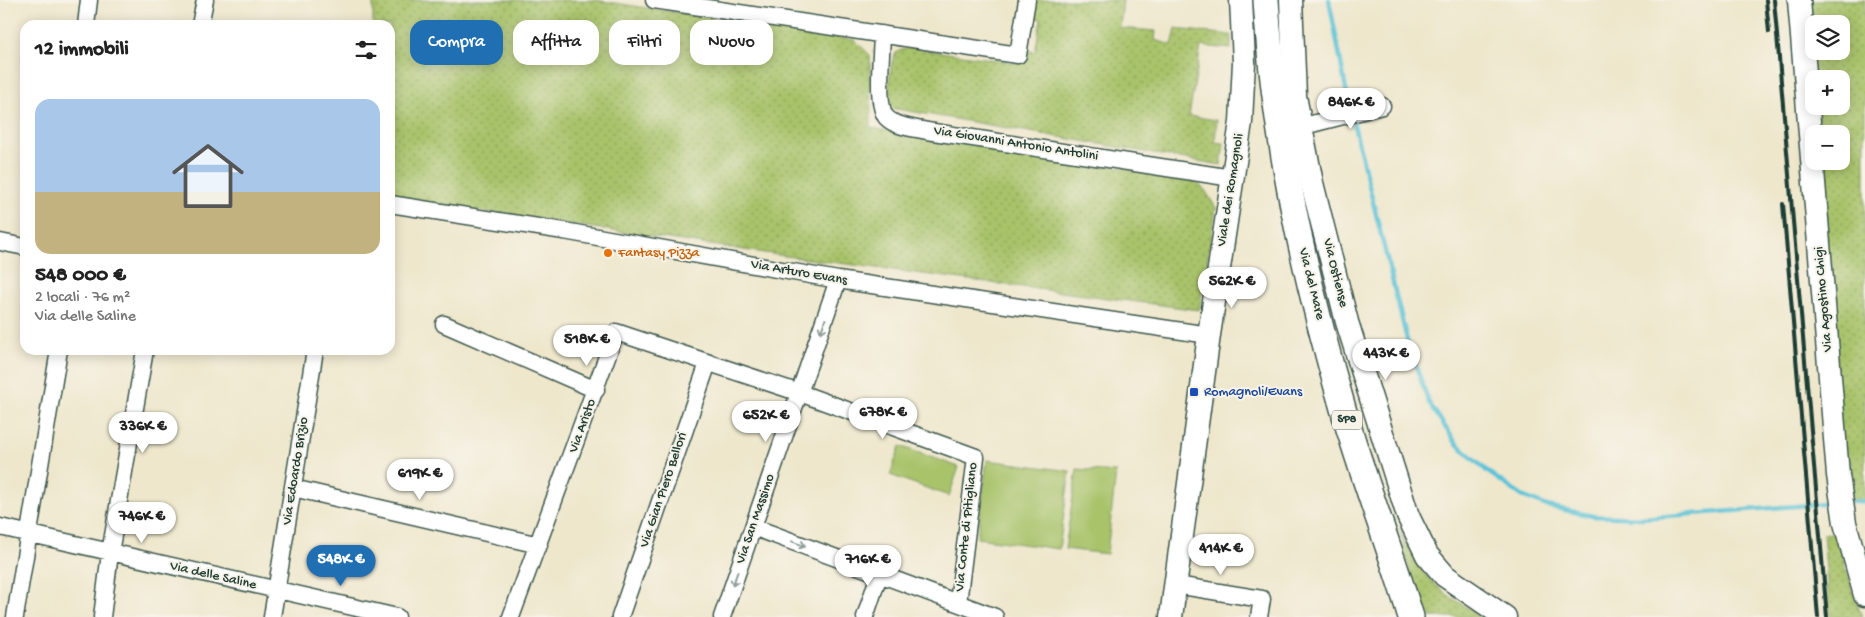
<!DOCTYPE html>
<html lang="it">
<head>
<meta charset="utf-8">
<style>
  body { margin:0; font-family:"Gochi Hand",sans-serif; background:#f6f6f6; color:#222; height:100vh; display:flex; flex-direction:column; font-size:19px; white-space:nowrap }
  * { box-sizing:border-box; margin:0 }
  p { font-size:16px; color:#767676 }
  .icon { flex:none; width:28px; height:28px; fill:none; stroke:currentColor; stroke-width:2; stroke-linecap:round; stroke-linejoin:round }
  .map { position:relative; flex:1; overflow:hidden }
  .drawer { position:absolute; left:20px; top:20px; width:375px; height:335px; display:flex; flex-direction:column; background:#fff; border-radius:15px; box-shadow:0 2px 12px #0003 }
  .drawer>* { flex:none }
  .banner { position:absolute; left:410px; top:20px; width:475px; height:45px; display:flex; gap:10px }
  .fabs { position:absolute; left:1805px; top:15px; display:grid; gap:10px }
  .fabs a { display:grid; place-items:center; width:45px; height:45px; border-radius:10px; background:#fff; box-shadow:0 2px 12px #0003; font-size:25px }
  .price { position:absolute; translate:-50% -42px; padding:0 11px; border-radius:18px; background:#fff; color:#222; font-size:16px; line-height:32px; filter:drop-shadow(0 1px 2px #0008) }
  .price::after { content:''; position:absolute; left:50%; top:30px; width:15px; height:11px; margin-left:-8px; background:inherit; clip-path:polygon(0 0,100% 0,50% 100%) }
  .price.active { background:#1f6fb2; color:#fff }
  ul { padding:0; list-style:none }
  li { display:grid; align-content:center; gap:10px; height:265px; padding:0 15px }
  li+li { border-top:1px solid #e0e0e0 }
  li span { display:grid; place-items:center; height:155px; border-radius:15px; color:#555 }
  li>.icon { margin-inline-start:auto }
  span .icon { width:90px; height:90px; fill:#fffc; stroke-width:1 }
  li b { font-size:21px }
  h2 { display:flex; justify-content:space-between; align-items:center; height:60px; padding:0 15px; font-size:21px }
  .tag { padding:0 18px; border-radius:15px; background:#fff; box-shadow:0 2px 12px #0003; font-size:18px; line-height:45px }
  .tag.active { background:#1f6fb2; color:#fff }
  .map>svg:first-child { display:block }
  .grass { fill:url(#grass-dots); stroke:#64804f; fill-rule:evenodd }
  .pitch { fill:#a8c36a; stroke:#64804f }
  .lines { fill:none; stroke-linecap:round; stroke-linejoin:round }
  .stream { stroke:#5ac2d7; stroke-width:4.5 }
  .street-casing { stroke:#3e564b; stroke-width:19 }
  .secondary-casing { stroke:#3e564b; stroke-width:25 }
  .primary-casing { stroke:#3e564b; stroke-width:28 }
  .street { stroke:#fff; stroke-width:16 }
  .secondary { stroke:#fff; stroke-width:22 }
  .primary { stroke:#fff; stroke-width:25 }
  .rail { stroke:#1f3d34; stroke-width:4 }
  .oneway { stroke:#8f9e9a }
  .food-dot { fill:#e8710a; stroke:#f7f3e8; stroke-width:2 }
  .transit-dot { fill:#1a4fb4; stroke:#f7f3e8; stroke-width:2 }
  .labels { text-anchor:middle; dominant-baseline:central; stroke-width:4; stroke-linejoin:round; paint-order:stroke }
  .shield { fill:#f7f3e8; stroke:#60746a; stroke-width:1 }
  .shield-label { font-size:12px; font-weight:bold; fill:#1f3d34 }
  .street-label { font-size:14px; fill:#1f3d34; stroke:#f7f3e8 }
  .food-label { font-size:14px; fill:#c56008; stroke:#f7f3e8; text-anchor:start }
  .transit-label { font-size:14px; fill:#164399; stroke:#f7f3e8; text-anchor:start }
</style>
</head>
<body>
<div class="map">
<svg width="1865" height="617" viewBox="0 0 1865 617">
  <defs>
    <pattern id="grass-dots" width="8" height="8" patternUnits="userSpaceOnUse" patternTransform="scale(1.25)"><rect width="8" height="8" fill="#a8c36a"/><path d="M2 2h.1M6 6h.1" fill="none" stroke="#88a058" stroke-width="1.8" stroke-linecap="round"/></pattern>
  </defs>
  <rect width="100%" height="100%" fill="#f7f3e8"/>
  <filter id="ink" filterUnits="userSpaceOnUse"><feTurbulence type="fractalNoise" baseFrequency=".02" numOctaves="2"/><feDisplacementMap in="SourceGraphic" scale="10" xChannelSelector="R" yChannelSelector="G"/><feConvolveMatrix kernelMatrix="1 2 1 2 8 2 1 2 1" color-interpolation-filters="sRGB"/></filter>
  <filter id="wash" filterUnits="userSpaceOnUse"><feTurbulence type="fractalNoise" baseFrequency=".0096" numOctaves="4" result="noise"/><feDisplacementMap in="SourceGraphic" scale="20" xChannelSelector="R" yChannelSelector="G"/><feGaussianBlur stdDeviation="1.12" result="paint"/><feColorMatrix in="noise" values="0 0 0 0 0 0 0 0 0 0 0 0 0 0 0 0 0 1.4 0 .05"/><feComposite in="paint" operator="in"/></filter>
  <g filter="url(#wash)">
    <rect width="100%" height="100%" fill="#eee7cc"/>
    <!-- grass -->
    <path class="grass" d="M 373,0 L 595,0 L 855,40 L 870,55 L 871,128 L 1193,179 L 1205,190 L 1216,208 L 1199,310 L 785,256 L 390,198 L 390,25 L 373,25 Z
      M 1032,0 L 1123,0 L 1120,28 L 1156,31 L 1155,40 L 1172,45 L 1176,29 L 1231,35 L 1231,49 L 1201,46 L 1189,116 L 1217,120 L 1215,142 L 1224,143 L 1221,165 L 891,108 C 887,98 889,62 896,53 C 900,49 906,49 911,48 L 1020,63 L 1025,50 L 1035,52 L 1041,19 L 1030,16 Z
      M 1799,0 L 1865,0 L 1865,501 L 1834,503 ZM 1814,24 L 1841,24 L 1841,51 L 1814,51 ZM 1814,79 L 1841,79 L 1841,106 L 1814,106 ZM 1814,134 L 1841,134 L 1841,161 L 1814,161 Z
      M 1399,528 C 1421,579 1436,589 1483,617 L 1430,617 L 1412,581 Z
      M 1839,532 L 1845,567 L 1862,617 L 1830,617 L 1823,534 Z"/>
    <!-- pitch -->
    <path class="pitch" d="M 900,446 L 959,467 L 949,496 L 890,475 Z
      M 987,460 L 1070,471 L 1059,549 L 977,538 Z
      M 1077,469 L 1116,472 L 1107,554 L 1065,549 Z"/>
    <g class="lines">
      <!-- stream -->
      <path class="stream" d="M 1329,0 L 1350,110
        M 1352,117 L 1408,344 L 1429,403 L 1456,443 L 1488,472 L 1522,496 L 1547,506 L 1593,516 L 1641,518 L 1836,503
        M 1849,502 L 1865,501"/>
    </g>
  </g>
  <g filter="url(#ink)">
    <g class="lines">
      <defs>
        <path id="street" d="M 654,0 L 1018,55 L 1027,0
          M 86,25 L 89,0
          M 200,25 L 205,0
          M 882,34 C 882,51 875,107 887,118 C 896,127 914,128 927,131 L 1232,178
          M 1300,127 L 1382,106
          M 390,204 L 564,231 L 838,280 L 1209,335
          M 0,242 L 25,247
          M 444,324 L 596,390
          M 293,488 L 539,545
          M 0,527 L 397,617
          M 753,527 L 995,617
          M 1176,585 L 1262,599 L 1259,617
          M 15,617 L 59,350
          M 102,617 L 110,553 L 145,350
          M 272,617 L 315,350
          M 511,617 L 616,332 L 800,393 L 976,457 L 958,603
          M 620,617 L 708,363
          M 722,617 L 838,280
          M 865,617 L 879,575"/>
        <path id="secondary" d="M 1291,0 L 1295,96 L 1312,183 L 1347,322 L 1408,516 L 1427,555 L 1445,576 L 1505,617
          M 1799,0 L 1838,475 L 1845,523 L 1865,595
          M 1171,617 L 1209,335 L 1241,122 L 1244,62 L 1241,0"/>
        <path id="primary" d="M 1266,0 C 1274,140 1305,278 1344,412 C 1364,481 1390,548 1411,617"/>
      </defs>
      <!-- street casing -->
      <use href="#street" class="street-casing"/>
      <!-- secondary casing -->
      <use href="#secondary" class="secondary-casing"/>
      <!-- primary casing -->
      <use href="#primary" class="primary-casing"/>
      <!-- street -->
      <use href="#street" class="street"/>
      <!-- secondary -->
      <use href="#secondary" class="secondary"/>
      <!-- primary -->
      <use href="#primary" class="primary"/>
      <!-- rail -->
      <path class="rail" d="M 1766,0 L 1769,32
        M 1774,0 L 1827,617
        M 1783,204 L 1818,617"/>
    </g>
    <!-- one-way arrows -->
    <defs><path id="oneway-shaft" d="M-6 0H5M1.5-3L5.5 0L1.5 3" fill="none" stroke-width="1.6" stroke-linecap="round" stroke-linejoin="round" transform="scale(1.25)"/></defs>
    <g class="oneway">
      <use href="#oneway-shaft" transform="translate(823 326) rotate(109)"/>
      <use href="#oneway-shaft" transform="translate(799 544) rotate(21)"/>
      <use href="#oneway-shaft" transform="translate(735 579) rotate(109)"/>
    </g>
  </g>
  <!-- markers -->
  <circle class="food-dot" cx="608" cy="253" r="5"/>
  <rect class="transit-dot" x="1189" y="387" width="10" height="10" rx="2.5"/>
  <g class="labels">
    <!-- shield labels -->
    <rect class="shield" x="1332" y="410.5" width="30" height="19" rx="4"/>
    <g class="shield-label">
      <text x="1347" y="420">SP8</text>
    </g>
    <!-- street labels -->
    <g class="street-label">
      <text transform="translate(1016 144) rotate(9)">Via Giovanni Antonio Antolini</text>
      <text transform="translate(1231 190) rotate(-81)">Viale dei Romagnoli</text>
      <text transform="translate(799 273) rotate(10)">Via Arturo Evans</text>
      <text transform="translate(1335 273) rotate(76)">Via Ostiense</text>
      <text transform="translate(1311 284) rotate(76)">Via del Mare</text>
      <text transform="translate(1824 299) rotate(-95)">Via Agostino Chigi</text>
      <text transform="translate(583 426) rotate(-70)">Via Aristo</text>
      <text transform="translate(296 471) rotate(-81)">Via Edoardo Brizio</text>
      <text transform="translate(664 490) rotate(-71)">Via Gian Piero Bellori</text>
      <text transform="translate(756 519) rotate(-71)">Via San Massimo</text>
      <text transform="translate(967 527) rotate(-84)">Via Conte di Pitigliano</text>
      <text transform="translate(213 576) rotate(13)">Via delle Saline</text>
    </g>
    <!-- food labels -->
    <g class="food-label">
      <text x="618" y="253">Fantasy Pizza</text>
    </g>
    <!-- transit labels -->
    <g class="transit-label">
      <text x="1204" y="392">Romagnoli/Evans</text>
    </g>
  </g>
</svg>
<div class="fabs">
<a><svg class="icon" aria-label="layers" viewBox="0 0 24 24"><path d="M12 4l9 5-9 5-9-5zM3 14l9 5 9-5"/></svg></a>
<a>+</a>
<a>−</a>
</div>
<b class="price" style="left:1351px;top:130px">846K €</b>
<b class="price" style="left:1232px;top:309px">562K €</b>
<b class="price" style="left:587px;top:367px">518K €</b>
<b class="price" style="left:1386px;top:381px">443K €</b>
<b class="price" style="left:883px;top:440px">678K €</b>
<b class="price" style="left:766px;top:443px">652K €</b>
<b class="price" style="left:143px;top:454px">336K €</b>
<b class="price" style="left:420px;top:501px">619K €</b>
<b class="price" style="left:142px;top:544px">746K €</b>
<b class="price" style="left:1221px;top:576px">414K €</b>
<b class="price active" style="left:341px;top:587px">548K €</b>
<b class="price" style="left:868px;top:587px">716K €</b>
<div class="banner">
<a class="tag active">Compra</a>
<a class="tag">Affitta</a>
<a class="tag">Filtri</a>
<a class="tag">Nuovo</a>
</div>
<section class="drawer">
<h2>12 immobili<svg class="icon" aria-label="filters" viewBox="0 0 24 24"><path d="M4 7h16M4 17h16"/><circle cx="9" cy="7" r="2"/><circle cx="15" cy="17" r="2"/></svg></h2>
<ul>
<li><span style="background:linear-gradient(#a9c7e8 60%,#c2b280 0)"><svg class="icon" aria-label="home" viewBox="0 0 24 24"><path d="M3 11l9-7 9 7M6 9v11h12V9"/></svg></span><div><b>548 000 €</b><p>2 locali · 76 m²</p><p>Via delle Saline</p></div></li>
</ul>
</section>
</div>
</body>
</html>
